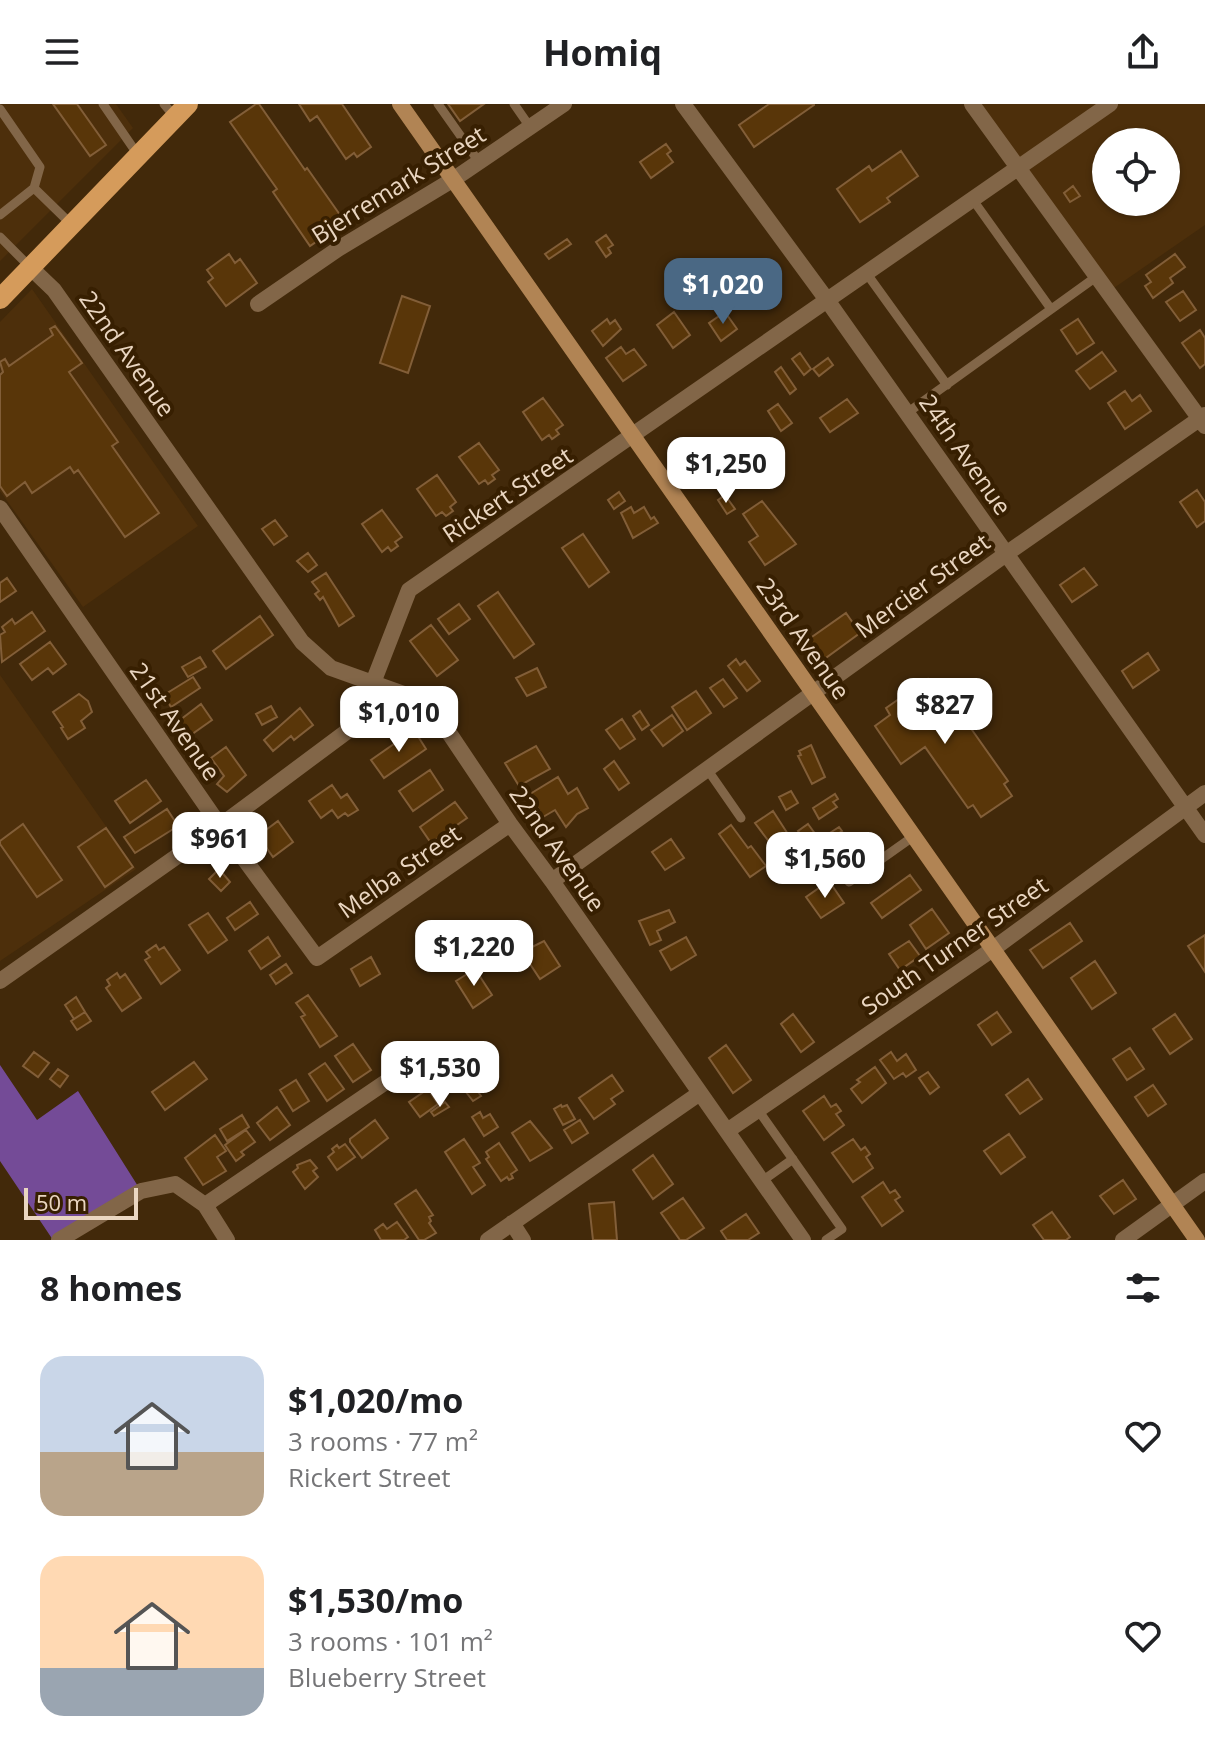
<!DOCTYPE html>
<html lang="en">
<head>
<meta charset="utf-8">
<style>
  body { margin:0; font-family:"Open Sans",sans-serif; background:#f6f6f6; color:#202124; height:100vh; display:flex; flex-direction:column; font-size:30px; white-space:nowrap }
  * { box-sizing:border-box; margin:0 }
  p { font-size:26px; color:#757577 }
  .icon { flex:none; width:44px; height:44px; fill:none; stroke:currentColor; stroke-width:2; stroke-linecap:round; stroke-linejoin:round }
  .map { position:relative; height:1136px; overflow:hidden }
  .panel { display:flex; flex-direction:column; background:#fff; flex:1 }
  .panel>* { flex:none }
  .controls { position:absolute; left:1092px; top:24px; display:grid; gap:16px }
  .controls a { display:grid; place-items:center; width:88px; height:88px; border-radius:50%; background:#fff; box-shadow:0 2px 6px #0004; font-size:40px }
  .scale { position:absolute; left:24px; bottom:20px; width:114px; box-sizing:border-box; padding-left:8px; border:4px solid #ead6c1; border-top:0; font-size:22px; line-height:28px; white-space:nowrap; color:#ead6c1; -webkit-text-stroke:6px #371f01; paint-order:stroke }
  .price { position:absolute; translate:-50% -68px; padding:0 18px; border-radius:16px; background:#fff; color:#222; font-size:26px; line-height:52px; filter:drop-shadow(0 2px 4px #0008) }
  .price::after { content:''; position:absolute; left:50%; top:48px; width:24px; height:18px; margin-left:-12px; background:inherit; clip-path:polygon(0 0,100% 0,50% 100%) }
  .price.selected { background:#4a6884; color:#fff }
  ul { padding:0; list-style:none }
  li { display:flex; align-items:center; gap:24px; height:200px; padding:0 40px }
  li span { display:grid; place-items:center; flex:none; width:224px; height:160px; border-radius:24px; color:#555 }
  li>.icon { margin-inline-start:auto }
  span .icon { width:96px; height:96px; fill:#fffc; stroke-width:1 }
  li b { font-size:34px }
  h2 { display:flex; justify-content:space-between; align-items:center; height:96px; padding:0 40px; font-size:34px }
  header { display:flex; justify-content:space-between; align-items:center; height:104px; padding:0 40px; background:#fff; font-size:36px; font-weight:700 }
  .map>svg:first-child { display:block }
  .built { fill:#4d2f0b; fill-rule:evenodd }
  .forest { fill:#744b97 }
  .building { fill:#593609; stroke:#825e38; stroke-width:2 }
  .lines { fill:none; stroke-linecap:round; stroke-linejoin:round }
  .lane { stroke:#826648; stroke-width:9 }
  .street { stroke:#826648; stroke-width:16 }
  .secondary { stroke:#b18454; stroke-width:16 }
  .primary { stroke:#d59b5b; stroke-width:20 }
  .labels { text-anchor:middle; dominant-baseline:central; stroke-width:8; stroke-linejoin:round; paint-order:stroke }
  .street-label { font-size:24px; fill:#ead6c1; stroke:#371f01 }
</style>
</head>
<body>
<header><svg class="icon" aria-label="menu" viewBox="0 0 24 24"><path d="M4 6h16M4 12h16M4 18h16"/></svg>Homiq<svg class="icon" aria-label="share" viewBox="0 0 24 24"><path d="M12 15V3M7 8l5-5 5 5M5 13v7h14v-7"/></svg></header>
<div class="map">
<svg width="1205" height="1136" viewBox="0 0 1205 1136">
  <rect width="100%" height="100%" fill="#42290a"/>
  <!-- built -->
  <path class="built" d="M 0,0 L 116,0 L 133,24 L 0,157 Z
    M 980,0 L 1205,0 L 1205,121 L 1111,186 ZM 1106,38 L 1166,38 L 1166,98 L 1106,98 Z
    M 32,185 L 198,422 L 83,503 L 0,387 L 0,218 Z
    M 0,571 L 136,765 L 0,857 Z"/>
  <!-- forest -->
  <path class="forest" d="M 0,961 L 37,1016 L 78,987 L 141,1087 L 53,1136 L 0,1057 Z"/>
  <!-- building -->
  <path class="building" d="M 53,0 L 77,0 L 106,41 L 90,52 Z
    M 256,0 L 259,0 L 305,66 L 307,64 L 345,118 L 310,142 L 273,88 L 277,85 L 230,18 Z
    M 299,0 L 342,0 L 371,43 L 357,53 L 354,49 L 346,55 L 317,12 L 310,17 Z
    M 448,0 L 484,0 L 460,17 Z
    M 769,0 L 814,0 L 814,1 L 754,43 L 739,21 Z
    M 666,40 L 671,47 L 667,50 L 673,58 L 651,74 L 640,58 Z
    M 901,47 L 918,72 L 887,94 L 890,98 L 860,118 L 837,85 L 869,62 L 872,67 Z
    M 1073,82 L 1080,92 L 1070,98 L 1064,89 Z
    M 606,131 L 613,141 L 608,144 L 611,149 L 606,153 L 596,138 Z
    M 567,135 L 571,140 L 549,155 L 545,150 Z
    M 229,150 L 235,159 L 240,155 L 257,179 L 226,202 L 208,178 L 213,174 L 207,166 Z
    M 1175,150 L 1185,163 L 1170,174 L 1173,179 L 1153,194 L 1145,182 L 1151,178 L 1146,171 Z
    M 1183,187 L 1196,206 L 1180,217 L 1166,198 Z
    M 402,192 L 430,202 L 408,269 L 380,259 Z
    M 674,208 L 690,231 L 673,244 L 657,221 Z
    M 725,208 L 737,225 L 721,237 L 709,219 Z
    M 607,215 L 610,220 L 615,216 L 621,225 L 603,242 L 592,227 Z
    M 1078,215 L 1094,239 L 1077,250 L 1061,226 Z
    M 55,222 L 82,259 L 69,268 L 118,338 L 112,342 L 159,409 L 125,433 L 78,366 L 74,369 L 70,363 L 32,389 L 25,378 L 7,392 L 0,382 L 0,271 L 3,268 L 0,258 L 5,255 L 9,262 L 53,231 L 50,225 Z
    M 1200,226 L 1205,234 L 1205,260 L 1200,264 L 1182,239 Z
    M 621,243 L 626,250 L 634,245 L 646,261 L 623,277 L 606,254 Z
    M 1102,248 L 1116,267 L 1090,285 L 1076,267 Z
    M 800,249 L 811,265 L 804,271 L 792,255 Z
    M 828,254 L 833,261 L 819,272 L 813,265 Z
    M 781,263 L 796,285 L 790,290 L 775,268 Z
    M 1125,287 L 1132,297 L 1140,291 L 1151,307 L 1125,325 L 1108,299 Z
    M 543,294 L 563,321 L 556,326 L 559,330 L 552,335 L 549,331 L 542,336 L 523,308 Z
    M 847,295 L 858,309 L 830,328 L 820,314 Z
    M 778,300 L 792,319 L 781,327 L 768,307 Z
    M 479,339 L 499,366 L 492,371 L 495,375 L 488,380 L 485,376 L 479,380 L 459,353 Z
    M 437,371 L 456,398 L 450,403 L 453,407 L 446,412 L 442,408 L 436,412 L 417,385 Z
    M 1197,386 L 1205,398 L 1205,417 L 1197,423 L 1180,398 Z
    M 619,388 L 625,397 L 614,405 L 608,396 Z
    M 725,391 L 735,405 L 727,410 L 718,396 Z
    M 762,397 L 796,440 L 765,461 L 749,438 L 758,432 L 743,410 Z
    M 631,403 L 634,409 L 644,403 L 651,415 L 654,413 L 658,419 L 633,434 L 621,409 Z
    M 382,406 L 402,433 L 395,438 L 398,442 L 391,447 L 388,443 L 382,448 L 362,420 Z
    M 275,416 L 287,432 L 274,441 L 262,425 Z
    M 583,430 L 609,468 L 589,483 L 562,444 Z
    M 308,449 L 317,461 L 308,468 L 297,457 Z
    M 1084,464 L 1097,481 L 1072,498 L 1060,481 Z
    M 326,469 L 354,512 L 339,522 L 323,493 L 320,496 L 315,490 L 319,487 L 312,478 Z
    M 7,474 L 16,487 L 0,498 L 0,479 Z
    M 498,488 L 534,540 L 514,554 L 478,502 Z
    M 459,500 L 470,515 L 449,530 L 438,515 Z
    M 32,508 L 45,527 L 2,558 L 0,531 L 5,528 L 2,523 L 12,515 L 15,520 Z
    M 846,509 L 860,529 L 823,556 L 809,535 Z
    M 260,512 L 273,531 L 226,565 L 213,547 Z
    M 431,521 L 458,556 L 437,572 L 410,537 Z
    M 50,538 L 66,560 L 53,570 L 48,564 L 32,576 L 20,560 Z
    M 1148,549 L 1159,566 L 1133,584 L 1122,567 Z
    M 200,553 L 206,563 L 188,573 L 182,563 Z
    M 736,555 L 740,561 L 745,557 L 760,577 L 747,587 L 728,562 Z
    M 537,564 L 546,583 L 527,592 L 516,574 Z
    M 193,573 L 200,584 L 171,603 L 164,591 Z
    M 723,575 L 737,594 L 724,603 L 710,584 Z
    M 928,575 L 960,619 L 965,616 L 1008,677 L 1004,680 L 1012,692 L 981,713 L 973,701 L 968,704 L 925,643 L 901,660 L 875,622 L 890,611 L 886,604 Z
    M 696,587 L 711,609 L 687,626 L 672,603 Z
    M 79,590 L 88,597 L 92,608 L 81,617 L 85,624 L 68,635 L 61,624 L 63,623 L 53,608 Z
    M 201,600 L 212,616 L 188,633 L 180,616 Z
    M 271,602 L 277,613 L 262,621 L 256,610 Z
    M 300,604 L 313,621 L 294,636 L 291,632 L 273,647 L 264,636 Z
    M 640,607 L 649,621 L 642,626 L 633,612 Z
    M 672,611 L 683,627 L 663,642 L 651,626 Z
    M 622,615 L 635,635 L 620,645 L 606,626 Z
    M 414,626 L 426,645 L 384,674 L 371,656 Z
    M 811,641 L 825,673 L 812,680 L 798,652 L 801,651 L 799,647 Z
    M 536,642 L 550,665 L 519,682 L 505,659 Z
    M 226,643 L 246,671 L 227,688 L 217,680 L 224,672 L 211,654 Z
    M 614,657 L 629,679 L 619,686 L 604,665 Z
    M 430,666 L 443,686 L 413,707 L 399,687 Z
    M 558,673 L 568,690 L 577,684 L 588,704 L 577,710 L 566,723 L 555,706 L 543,713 L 530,690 Z
    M 146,676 L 161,697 L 130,719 L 115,697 Z
    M 332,681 L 341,694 L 347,690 L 358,706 L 348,712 L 345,709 L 338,714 L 332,706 L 321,714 L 309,697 Z
    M 791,687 L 798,699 L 786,706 L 779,693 Z
    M 835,690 L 838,695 L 833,698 L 837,703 L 819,715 L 813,704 Z
    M 455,698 L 467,714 L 431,739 L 420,723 Z
    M 167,705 L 178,722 L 135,749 L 124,733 Z
    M 773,707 L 795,741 L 783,750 L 776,741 L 773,743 L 755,719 Z
    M 278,717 L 293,738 L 273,753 L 258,732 Z
    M 23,720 L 62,776 L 37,793 L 0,740 L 0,737 Z
    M 808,720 L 816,731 L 806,738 L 798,727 Z
    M 731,721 L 748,744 L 751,742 L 766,762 L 750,773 L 719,730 Z
    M 839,723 L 842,727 L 838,730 L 844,739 L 823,754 L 813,740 Z
    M 106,724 L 133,763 L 105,783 L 78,743 Z
    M 671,735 L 684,754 L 665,766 L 652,748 Z
    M 822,761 L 827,770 L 817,775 L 812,766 Z
    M 219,765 L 230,778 L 221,787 L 209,775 Z
    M 910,771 L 921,786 L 882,814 L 871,799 Z
    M 829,777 L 844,799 L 821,814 L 806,793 Z
    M 250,798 L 258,810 L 235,826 L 227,814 Z
    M 932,805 L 949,829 L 926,845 L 910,821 Z
    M 669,806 L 675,818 L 657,827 L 661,836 L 650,841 L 639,817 Z
    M 208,809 L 227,836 L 208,849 L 189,821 Z
    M 1070,819 L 1082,837 L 1043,864 L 1030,846 Z
    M 1205,831 L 1205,868 L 1188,842 Z
    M 268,833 L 280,852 L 261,865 L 249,847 Z
    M 686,833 L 696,851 L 671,866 L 660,847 Z
    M 544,837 L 560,862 L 540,875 L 522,848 Z
    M 909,837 L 920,852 L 900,866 L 889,850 Z
    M 156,841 L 159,846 L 164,843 L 180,866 L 161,880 L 145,856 L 150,853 L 146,848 Z
    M 371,853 L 380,870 L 360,882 L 351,865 Z
    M 1095,857 L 1116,889 L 1092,905 L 1071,874 Z
    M 286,860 L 292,869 L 276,880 L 270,871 Z
    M 475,865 L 492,891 L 473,904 L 456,877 Z
    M 117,869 L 120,874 L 125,870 L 141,894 L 122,907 L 106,884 L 110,881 L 107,876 Z
    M 308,891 L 337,932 L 320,943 L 301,913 L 305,911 L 296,899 Z
    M 76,893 L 85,908 L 74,915 L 65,901 Z
    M 85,908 L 91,917 L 77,926 L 71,917 Z
    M 997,908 L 1011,928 L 992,941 L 978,921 Z
    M 793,910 L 814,938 L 801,948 L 781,920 Z
    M 1175,910 L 1192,935 L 1170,950 L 1153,925 Z
    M 462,938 L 480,962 L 468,971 L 450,946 Z
    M 353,940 L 371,966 L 353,978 L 335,952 Z
    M 726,941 L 751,976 L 733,989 L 709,954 Z
    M 1130,944 L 1144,965 L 1127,976 L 1113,955 Z
    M 34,948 L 49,959 L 38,973 L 23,962 Z
    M 891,948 L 897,957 L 906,950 L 916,966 L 906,973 L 903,969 L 894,975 L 880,956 Z
    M 194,958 L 207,975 L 165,1006 L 152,988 Z
    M 325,959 L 344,985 L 327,997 L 309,970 Z
    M 453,960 L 462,973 L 447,983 L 438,971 Z
    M 875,963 L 886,979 L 862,999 L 851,985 L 860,978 L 857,976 Z
    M 58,965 L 68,972 L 60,983 L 50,975 Z
    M 928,968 L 939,983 L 930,990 L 919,974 Z
    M 612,971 L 623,987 L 611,995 L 615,1000 L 594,1015 L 579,994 Z
    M 1028,975 L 1042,995 L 1020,1010 L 1006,991 Z
    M 296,976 L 309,997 L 293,1007 L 280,986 Z
    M 470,977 L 481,992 L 473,997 L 462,983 Z
    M 1153,981 L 1166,1000 L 1148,1012 L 1135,993 Z
    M 428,985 L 438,1000 L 420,1013 L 409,998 Z
    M 824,992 L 831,1003 L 836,1000 L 841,1007 L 836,1010 L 844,1021 L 824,1036 L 803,1007 Z
    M 445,998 L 449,1003 L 434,1012 L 431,1008 Z
    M 561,1001 L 562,1003 L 567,1001 L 575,1015 L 563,1021 L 554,1005 Z
    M 277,1003 L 290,1021 L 270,1036 L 257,1019 Z
    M 480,1008 L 483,1014 L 490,1010 L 498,1023 L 484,1032 L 472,1013 Z
    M 242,1011 L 249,1023 L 227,1037 L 220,1025 Z
    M 375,1016 L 388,1034 L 362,1054 L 350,1038 L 350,1035 Z
    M 580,1016 L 588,1029 L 572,1039 L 564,1026 Z
    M 530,1017 L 552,1044 L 530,1057 L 512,1029 Z
    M 246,1026 L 255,1038 L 241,1048 L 244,1051 L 236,1057 L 225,1041 Z
    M 1009,1030 L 1025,1053 L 1001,1070 L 984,1047 Z
    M 215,1031 L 226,1047 L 217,1053 L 226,1067 L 203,1081 L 185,1054 Z
    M 464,1035 L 480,1059 L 473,1063 L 485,1081 L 472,1090 L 445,1048 Z
    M 853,1035 L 861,1046 L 865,1043 L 870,1050 L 866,1053 L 873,1064 L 853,1078 L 832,1049 Z
    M 499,1039 L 517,1066 L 511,1070 L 513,1074 L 509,1076 L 507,1073 L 501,1077 L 486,1055 L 489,1053 L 486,1048 Z
    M 345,1040 L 355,1053 L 337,1066 L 328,1053 L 334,1048 L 332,1045 L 337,1041 L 339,1044 Z
    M 653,1051 L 673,1080 L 653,1095 L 633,1066 Z
    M 310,1056 L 317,1064 L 313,1067 L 318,1073 L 305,1085 L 293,1068 L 298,1064 L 297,1061 Z
    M 1123,1076 L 1136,1095 L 1114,1110 L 1100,1092 Z
    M 883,1078 L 890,1089 L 895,1086 L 900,1093 L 895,1096 L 903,1107 L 882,1122 L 862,1093 Z
    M 416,1086 L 433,1111 L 429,1113 L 431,1117 L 429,1119 L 436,1129 L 424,1136 L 419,1136 L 395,1100 Z
    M 683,1094 L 704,1124 L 686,1136 L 680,1136 L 661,1109 Z
    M 614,1098 L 617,1136 L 593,1136 L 589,1100 Z
    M 1052,1108 L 1070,1133 L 1066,1136 L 1044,1136 L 1033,1121 Z
    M 746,1110 L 759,1129 L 748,1136 L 727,1136 L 721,1127 Z
    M 397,1118 L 408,1133 L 404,1136 L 381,1136 L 375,1126 L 383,1120 L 387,1125 Z"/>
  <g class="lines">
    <!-- lane -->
    <path class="lane" d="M 103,0 L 138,51
      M 164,0 L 175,13
      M 438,0 L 479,58
      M 514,0 L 530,23
      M 0,5 L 40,63 L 34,84
      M 973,96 L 1051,205
      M 0,111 L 34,84 L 72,121
      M 0,133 L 31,164
      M 867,170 L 947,281
      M 907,309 L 1096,173
      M 707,665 L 741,714
      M 849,778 L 914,732
      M 758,1006 L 842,1125 L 826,1136
      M 762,1077 L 793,1055"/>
    <!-- street -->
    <path class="street" d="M 683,0 L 827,196 L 1205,731
      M 972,0 L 1205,322
      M 31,164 L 54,186 L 302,538 L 331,564 L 429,599 L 510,720 L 552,777 L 803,1136
      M 258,200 L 338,145 L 454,75 L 564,0
      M 0,404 L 220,722 L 317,854 L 510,720
      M 552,777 L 1006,450 L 1205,311
      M 0,877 L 220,722 L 357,620 L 409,486 L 1110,0
      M 727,1027 L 993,845 L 1205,689
      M 205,1101 L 402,967
      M 512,1119 L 523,1136
      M 59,1136 L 141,1087 L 175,1080 L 205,1101 L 227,1136
      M 488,1136 L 700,989
      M 1123,1136 L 1205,1077"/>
    <!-- secondary -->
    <path class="secondary" d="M 400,0 L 1197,1136"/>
    <!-- primary -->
    <path class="primary" d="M 0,195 L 188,0"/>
  </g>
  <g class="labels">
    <!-- street labels -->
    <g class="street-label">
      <text transform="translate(398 80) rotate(-32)">Bjerremark Street</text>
      <text transform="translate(128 249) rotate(55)">22nd Avenue</text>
      <text transform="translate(966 350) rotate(55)">24th Avenue</text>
      <text transform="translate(507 390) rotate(-34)">Rickert Street</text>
      <text transform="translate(922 481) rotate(-36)">Mercier Street</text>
      <text transform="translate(804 534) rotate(55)">23rd Avenue</text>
      <text transform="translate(176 617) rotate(55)">21st Avenue</text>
      <text transform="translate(558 744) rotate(55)">22nd Avenue</text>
      <text transform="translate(399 767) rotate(-35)">Melba Street</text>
      <text transform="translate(954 841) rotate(-35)">South Turner Street</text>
    </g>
  </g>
</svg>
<div class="controls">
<a><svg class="icon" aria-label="locate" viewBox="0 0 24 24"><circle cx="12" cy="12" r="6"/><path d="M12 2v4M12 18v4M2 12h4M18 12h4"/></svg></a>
</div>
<div class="scale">50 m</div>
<b class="price selected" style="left:723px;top:222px">$1,020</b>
<b class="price" style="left:726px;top:401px">$1,250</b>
<b class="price" style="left:945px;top:642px">$827</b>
<b class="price" style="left:399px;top:650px">$1,010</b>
<b class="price" style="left:220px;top:776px">$961</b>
<b class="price" style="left:825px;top:796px">$1,560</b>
<b class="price" style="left:474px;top:884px">$1,220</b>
<b class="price" style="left:440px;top:1005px">$1,530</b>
</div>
<section class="panel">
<h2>8 homes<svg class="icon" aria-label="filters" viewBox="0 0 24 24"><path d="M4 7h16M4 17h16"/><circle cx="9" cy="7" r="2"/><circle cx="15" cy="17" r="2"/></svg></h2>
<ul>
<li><span style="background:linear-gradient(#c9d6e8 60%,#b9a48a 0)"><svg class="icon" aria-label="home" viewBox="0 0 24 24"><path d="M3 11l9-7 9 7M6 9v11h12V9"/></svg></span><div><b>$1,020/mo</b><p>3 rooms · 77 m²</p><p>Rickert Street</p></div><svg class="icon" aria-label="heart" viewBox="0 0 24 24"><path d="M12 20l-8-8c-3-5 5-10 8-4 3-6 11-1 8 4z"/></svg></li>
<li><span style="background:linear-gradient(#ffd9b3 70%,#9aa5b1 0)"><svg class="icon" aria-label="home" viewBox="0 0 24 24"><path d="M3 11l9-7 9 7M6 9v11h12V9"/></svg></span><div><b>$1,530/mo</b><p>3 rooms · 101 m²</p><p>Blueberry Street</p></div><svg class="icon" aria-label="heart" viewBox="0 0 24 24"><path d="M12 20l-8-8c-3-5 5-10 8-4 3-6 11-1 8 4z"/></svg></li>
</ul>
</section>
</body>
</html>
